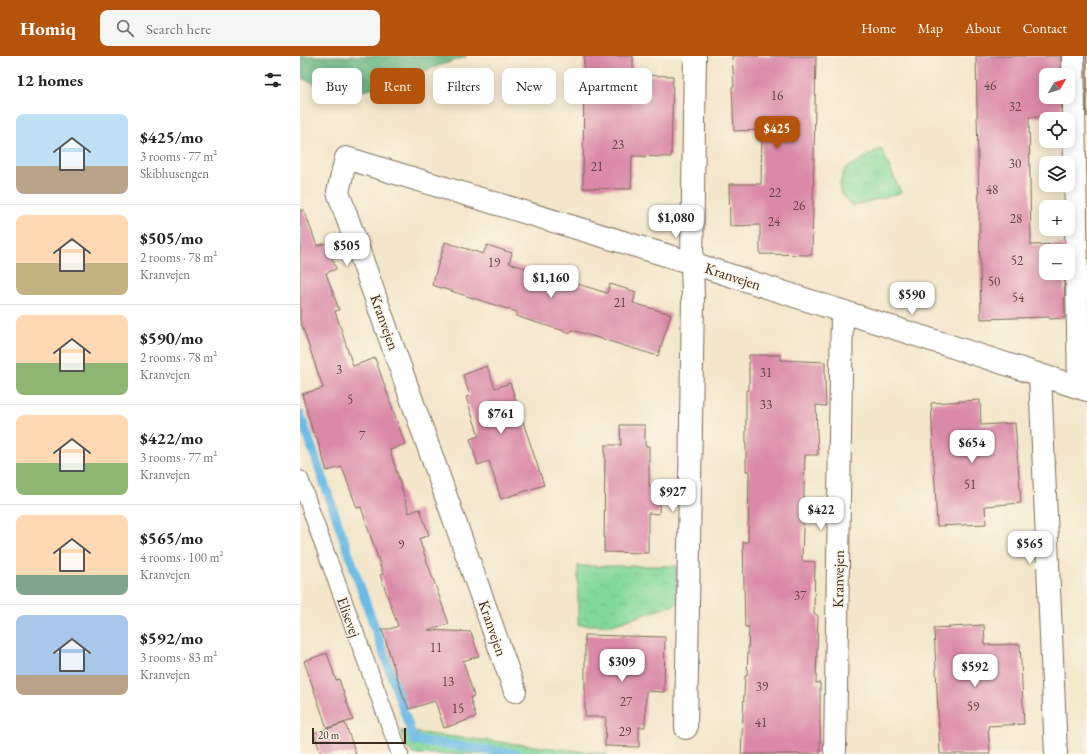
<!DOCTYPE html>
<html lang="en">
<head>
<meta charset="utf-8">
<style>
  body { margin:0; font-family:"EB Garamond",serif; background:#f6f6f6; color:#222; height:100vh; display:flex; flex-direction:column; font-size:15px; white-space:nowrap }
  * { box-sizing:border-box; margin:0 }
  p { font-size:13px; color:#767676 }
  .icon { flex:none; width:22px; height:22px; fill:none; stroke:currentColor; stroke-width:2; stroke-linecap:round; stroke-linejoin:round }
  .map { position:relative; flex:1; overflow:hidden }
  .drawer { display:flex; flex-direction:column; background:#fff; width:300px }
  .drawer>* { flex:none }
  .top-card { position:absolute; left:12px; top:12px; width:380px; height:36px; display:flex; gap:8px }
  .needle { width:26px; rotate:52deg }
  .buttons { position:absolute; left:739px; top:12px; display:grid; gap:8px }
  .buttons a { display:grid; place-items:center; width:36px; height:36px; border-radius:8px; background:#fff; box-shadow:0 2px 10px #0003; font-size:20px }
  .scale { position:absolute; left:12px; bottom:10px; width:94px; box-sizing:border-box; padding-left:4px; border:2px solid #3b2a1e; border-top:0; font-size:11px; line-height:14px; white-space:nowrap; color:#3b2a1e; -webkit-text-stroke:3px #fcf5e5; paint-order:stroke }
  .price { position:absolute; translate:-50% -34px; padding:0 9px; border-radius:8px; background:#fff; color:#222; font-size:13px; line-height:26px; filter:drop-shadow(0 1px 2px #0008) }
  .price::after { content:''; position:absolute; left:50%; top:24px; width:12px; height:9px; margin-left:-6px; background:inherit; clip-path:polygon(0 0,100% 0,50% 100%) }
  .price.active { background:#b45309; color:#fff }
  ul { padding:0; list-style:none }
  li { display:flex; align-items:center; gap:12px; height:100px; padding:0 16px }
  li+li { border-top:1px solid #e0e0e0 }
  li span { display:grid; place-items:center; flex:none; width:112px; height:80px; border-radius:8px; color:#555 }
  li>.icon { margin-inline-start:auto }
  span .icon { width:48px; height:48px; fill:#fffc; stroke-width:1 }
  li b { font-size:17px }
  h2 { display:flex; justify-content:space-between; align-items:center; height:48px; padding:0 16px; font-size:17px }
  .pill { padding:0 14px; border-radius:8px; background:#fff; box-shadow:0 2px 10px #0003; font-size:14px; line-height:36px }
  .pill.active { background:#b45309; color:#fff }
  header { display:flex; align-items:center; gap:24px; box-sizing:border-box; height:56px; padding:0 20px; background:#b45309; color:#fff }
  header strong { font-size:19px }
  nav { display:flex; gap:22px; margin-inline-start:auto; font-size:14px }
  .search { width:280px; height:36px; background:#f6f6f6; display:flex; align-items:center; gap:10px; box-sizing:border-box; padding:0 14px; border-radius:8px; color:#767676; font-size:15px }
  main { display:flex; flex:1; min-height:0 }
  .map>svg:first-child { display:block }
  .grass { fill:url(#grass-dots); stroke:#5e815c }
  .forest { fill:url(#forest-crowns); stroke:#527150 }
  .park { fill:url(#park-crowns); stroke:#5e815c }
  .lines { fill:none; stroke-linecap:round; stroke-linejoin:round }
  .stream { stroke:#6abbe6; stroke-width:9 }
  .building { fill:#da89a8 }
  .service-casing { stroke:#7b6c5a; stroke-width:18 }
  .minor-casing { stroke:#7b6c5a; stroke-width:24 }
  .service { stroke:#fff; stroke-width:16 }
  .minor { stroke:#fff; stroke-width:22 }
  .labels { text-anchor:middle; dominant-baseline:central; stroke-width:3; stroke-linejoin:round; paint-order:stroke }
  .number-label { font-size:13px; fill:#634240 }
  .street-label { font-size:15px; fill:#3b2a1e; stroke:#fcf5e5 }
</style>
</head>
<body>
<header>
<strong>Homiq</strong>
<div class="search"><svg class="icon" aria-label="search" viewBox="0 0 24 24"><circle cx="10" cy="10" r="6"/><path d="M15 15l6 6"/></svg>Search here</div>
<nav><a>Home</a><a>Map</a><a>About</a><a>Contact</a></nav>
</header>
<main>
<section class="drawer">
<h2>12 homes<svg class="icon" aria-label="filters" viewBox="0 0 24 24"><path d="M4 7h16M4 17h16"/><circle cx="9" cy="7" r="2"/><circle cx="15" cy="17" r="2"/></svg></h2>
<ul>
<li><span style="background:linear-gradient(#bfe0f5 65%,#b9a48a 0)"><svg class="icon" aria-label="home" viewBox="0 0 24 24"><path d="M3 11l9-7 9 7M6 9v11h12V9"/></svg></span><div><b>$425/mo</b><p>3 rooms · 77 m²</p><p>Skibhusengen</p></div></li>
<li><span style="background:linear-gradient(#ffd9b3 60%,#c2b280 0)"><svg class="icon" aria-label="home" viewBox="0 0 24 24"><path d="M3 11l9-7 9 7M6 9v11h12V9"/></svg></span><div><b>$505/mo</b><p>2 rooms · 78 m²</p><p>Kranvejen</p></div></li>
<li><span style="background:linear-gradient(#ffd9b3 60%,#8fb573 0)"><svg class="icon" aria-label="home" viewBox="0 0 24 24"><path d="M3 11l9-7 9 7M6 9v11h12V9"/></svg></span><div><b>$590/mo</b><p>2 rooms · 78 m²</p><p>Kranvejen</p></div></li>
<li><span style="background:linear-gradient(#ffd9b3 60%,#8fb573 0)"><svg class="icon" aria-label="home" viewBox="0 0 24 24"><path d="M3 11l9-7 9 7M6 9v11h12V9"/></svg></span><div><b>$422/mo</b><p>3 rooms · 77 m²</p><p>Kranvejen</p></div></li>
<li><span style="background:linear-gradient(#ffd9b3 75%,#7fa58c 0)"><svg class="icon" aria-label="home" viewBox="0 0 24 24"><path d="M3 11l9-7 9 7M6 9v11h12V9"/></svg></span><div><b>$565/mo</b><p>4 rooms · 100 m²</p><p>Kranvejen</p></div></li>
<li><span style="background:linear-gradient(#a9c7e8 75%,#b9a48a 0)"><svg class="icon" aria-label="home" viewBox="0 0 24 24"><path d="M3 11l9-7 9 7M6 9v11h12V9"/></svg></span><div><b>$592/mo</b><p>3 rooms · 83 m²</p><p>Kranvejen</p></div></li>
</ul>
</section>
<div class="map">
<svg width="787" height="698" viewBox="0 0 787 698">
  <defs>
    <pattern id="grass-dots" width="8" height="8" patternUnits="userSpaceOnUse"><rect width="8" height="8" fill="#82d89b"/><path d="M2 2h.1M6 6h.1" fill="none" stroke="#71ba85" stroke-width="1.8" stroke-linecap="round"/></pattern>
    <pattern id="forest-crowns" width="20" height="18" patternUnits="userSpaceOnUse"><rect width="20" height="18" fill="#69b883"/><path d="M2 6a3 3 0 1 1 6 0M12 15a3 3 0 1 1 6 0" fill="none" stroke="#58966b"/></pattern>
    <pattern id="park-crowns" width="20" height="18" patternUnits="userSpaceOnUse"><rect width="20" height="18" fill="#82d89b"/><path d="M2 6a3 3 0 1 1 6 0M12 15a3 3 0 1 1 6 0" fill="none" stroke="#71ba85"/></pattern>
  </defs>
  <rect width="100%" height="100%" fill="#fcf5e5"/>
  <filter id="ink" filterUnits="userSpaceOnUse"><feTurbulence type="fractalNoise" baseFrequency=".025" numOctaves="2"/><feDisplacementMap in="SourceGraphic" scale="8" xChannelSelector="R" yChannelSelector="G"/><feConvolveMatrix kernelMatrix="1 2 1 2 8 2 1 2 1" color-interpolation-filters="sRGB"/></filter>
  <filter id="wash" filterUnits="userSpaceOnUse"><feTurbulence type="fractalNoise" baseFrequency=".012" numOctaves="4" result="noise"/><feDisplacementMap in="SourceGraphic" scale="16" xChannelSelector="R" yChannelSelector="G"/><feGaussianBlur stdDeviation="0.9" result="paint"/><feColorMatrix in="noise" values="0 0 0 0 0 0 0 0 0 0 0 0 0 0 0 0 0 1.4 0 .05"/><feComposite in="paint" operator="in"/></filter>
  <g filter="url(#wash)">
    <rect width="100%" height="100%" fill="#f3e6ca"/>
    <!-- grass -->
    <path class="grass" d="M 101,675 L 307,698 L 113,698 L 107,692 Z"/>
    <!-- forest -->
    <path class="forest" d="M 0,0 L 166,0 L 166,1 L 47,40 L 0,22 Z"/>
    <!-- park -->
    <path class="park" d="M 581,92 L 601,137 L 552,150 C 537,133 537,134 545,113 Z
      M 278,510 L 377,510 L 377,548 L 312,569 L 278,569 Z"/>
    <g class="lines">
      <!-- stream -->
      <path class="stream" d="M 0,358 L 114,684 L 217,698"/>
    </g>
    <g id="blocks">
      <!-- building -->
      <path class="building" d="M 284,0 L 333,0 L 333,19 L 373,20 L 371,101 L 332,100 L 331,133 L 283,132 Z
        M 432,0 L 516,0 L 512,199 L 460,198 L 460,169 L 430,170 L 429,128 L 461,128 L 462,74 L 434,75 L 432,31 L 434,31 Z
        M 676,0 L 761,0 L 761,19 L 746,19 L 746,41 L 761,41 L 762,61 L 729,61 L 731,189 L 764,188 L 764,195 L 746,195 L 746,217 L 764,217 L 765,262 L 750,263 L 749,261 L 681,263 Z
        M 786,0 L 787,0 L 787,61 Z
        M 0,154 L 4,154 L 17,190 L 27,187 L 36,213 L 26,217 L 39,254 L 35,255 L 53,310 L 75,302 L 105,388 L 90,394 L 109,457 L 120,453 L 129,479 L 119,483 L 149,568 L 128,574 L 171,576 L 179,600 L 163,605 L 174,640 L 170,642 L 176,661 L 144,672 L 135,645 L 109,653 L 105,643 L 104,643 L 82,573 L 90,573 L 98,570 L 80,519 L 83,518 L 61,451 L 57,452 L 42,411 L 27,415 L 16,380 L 14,380 L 2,338 L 23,332 L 0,264 Z
        M 145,186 L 183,198 L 187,189 L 212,197 L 209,207 L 307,237 L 310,228 L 336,236 L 333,247 L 371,258 L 358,300 L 272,274 L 271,277 L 231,265 L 216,260 L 217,256 L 132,229 Z
        M 449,299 L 481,299 L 481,304 L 525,306 L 525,329 L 526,350 L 516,349 L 518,399 L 505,399 L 502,505 L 515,506 L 514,557 L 518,560 L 516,627 L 520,627 L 520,698 L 441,698 L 445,620 L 447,620 L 449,571 L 445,571 L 443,486 L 448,486 L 449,415 L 446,415 L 446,334 L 449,334 Z
        M 187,310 L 195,332 L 210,327 L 244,429 L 201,443 L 189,405 L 178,409 L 170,383 L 179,380 L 166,341 L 170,340 L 163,319 Z
        M 680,344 L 681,369 L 715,367 L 721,447 L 685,450 L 686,468 L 637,470 L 631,347 Z
        M 320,369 L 345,369 L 345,390 L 349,390 L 349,430 L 360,430 L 359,458 L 348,457 L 348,497 L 304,496 L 305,389 L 321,389 Z
        M 684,569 L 685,589 L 720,588 L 724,668 L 688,670 L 690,698 L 640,698 L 634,572 Z
        M 285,579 L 365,581 L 364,636 L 346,635 L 345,671 L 339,671 L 339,691 L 305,690 L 306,661 L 285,661 Z
        M 27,597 L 36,624 L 39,623 L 53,664 L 27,672 L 4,605 Z
        M 45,667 L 56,698 L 21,698 L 14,677 Z"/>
    </g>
  </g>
  <g filter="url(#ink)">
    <use href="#blocks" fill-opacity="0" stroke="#7b6c5a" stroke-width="1"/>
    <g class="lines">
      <defs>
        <path id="service" d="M 0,423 L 21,483 L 100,698"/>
        <path id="minor" d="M 773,0 L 779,331
          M 740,319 L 756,698
          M 215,635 L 38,136 L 46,102 L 392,207 L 787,334
          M 386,672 L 393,242 L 392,207 L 395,0
          M 535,695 L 542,255"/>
      </defs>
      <!-- service casing -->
      <use href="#service" class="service-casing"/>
      <!-- minor casing -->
      <use href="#minor" class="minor-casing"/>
      <!-- service -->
      <use href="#service" class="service"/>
      <!-- minor -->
      <use href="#minor" class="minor"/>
    </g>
  </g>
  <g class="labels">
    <!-- number labels -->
    <g class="number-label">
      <text x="690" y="29">46</text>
      <text x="477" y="39">16</text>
      <text x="715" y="50">32</text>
      <text x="318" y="88">23</text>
      <text x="715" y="107">30</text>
      <text x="297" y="110">21</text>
      <text x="692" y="133">48</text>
      <text x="475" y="136">22</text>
      <text x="499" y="149">26</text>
      <text x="716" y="162">28</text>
      <text x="474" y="165">24</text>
      <text x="717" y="204">52</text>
      <text x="194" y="206">19</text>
      <text x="694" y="225">50</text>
      <text x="718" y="241">54</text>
      <text x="320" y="246">21</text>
      <text x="39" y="313">3</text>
      <text x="466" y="316">31</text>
      <text x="50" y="343">5</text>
      <text x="466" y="348">33</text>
      <text x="62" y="379">7</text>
      <text x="670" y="428">51</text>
      <text x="101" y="488">9</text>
      <text x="500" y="539">37</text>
      <text x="136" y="591">11</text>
      <text x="148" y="625">13</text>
      <text x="462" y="630">39</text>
      <text x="326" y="645">27</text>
      <text x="673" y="650">59</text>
      <text x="158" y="652">15</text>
      <text x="461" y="666">41</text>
      <text x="325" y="675">29</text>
    </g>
    <!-- street labels -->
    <g class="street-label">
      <text transform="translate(433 220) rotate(18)">Kranvejen</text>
      <text transform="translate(85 266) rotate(70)">Kranvejen</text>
      <text transform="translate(538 523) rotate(-89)">Kranvejen</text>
      <text transform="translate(49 561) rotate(70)">Elisevej</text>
      <text transform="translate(193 572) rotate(71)">Kranvejen</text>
    </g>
  </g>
</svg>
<div class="buttons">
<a><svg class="needle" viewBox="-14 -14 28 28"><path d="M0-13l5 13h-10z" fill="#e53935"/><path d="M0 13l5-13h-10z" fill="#767676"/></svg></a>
<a><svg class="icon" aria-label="locate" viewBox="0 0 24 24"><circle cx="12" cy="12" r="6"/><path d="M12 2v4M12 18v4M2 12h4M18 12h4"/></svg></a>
<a><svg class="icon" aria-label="layers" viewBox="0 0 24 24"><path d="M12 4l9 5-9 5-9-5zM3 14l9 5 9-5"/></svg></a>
<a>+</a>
<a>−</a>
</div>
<div class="scale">20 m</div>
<b class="price active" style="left:477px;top:94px">$425</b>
<b class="price" style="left:376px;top:183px">$1,080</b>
<b class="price" style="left:47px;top:211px">$505</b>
<b class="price" style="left:251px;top:243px">$1,160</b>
<b class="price" style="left:612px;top:260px">$590</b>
<b class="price" style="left:201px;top:379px">$761</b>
<b class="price" style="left:672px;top:408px">$654</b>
<b class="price" style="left:373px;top:457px">$927</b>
<b class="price" style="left:521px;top:475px">$422</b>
<b class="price" style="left:730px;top:509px">$565</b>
<b class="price" style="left:322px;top:627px">$309</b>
<b class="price" style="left:675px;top:632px">$592</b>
<div class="top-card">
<a class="pill">Buy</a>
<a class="pill active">Rent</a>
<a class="pill">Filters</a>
<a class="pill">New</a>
<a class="pill">Apartment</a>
</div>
</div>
</main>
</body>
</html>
